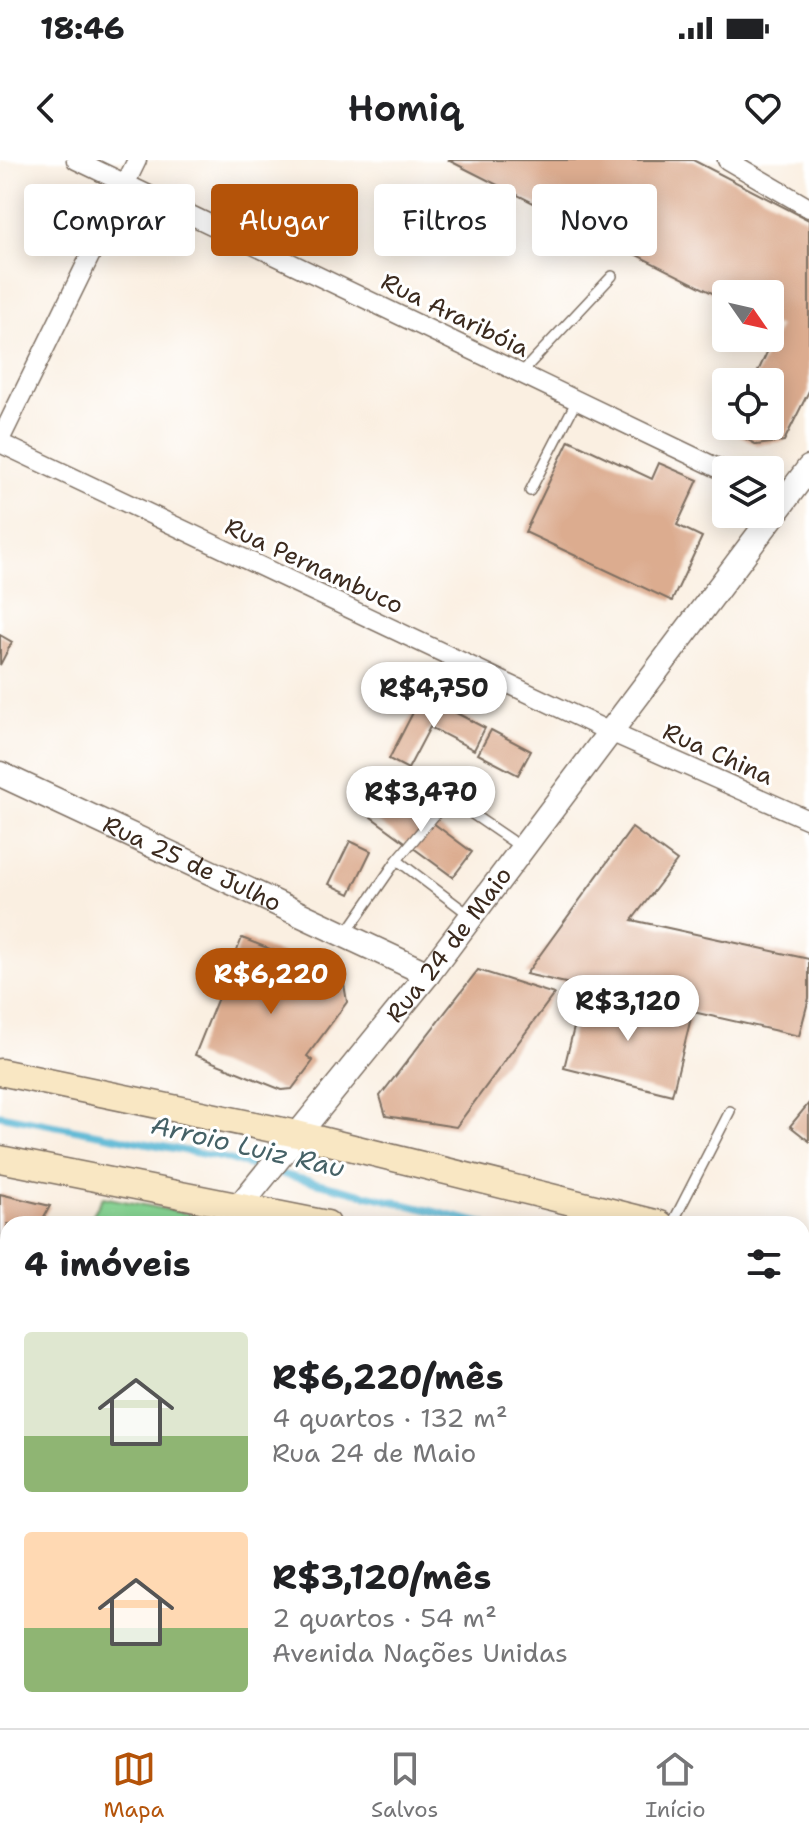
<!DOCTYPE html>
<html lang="pt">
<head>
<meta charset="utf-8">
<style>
  body { margin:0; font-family:"Shantell Sans",sans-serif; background:#f2f2f2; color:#202124; height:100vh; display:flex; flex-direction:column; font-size:30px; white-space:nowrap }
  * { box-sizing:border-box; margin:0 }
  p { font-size:26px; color:#757577 }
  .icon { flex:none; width:44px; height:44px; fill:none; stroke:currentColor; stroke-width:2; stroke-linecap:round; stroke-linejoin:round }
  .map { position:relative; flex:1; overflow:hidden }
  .drawer { position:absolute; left:0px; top:1056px; width:810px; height:512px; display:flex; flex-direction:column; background:#fff; border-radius:24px 24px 0 0; box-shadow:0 4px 20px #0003 }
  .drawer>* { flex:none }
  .guide { position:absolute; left:24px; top:24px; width:762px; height:72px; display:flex; gap:16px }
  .needle { width:52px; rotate:124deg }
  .buttons { position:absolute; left:712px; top:120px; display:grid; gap:16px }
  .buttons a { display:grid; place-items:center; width:72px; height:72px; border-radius:8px; background:#fff; box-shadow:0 4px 20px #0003; font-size:40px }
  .price { position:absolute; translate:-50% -68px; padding:0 18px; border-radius:28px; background:#fff; color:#222; font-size:26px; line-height:52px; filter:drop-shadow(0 2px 4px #0008) }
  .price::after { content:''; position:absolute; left:50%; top:48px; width:24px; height:18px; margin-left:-12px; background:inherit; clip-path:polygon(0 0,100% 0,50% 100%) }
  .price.current { background:#b45309; color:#fff }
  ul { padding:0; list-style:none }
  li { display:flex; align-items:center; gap:24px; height:200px; padding:0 24px }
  li span { display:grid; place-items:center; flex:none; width:224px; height:160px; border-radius:8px; color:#555 }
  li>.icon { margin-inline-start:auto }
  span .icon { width:96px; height:96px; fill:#fffc; stroke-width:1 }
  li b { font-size:34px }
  h2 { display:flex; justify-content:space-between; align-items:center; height:96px; padding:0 24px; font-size:34px }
  .tag { padding:0 28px; border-radius:8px; background:#fff; box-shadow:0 4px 20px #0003; font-size:28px; line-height:72px }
  .tag.current { background:#b45309; color:#fff }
  .status { display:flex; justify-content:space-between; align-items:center; height:56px; padding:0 40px; background:#fff; direction:ltr }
  .status svg { height:22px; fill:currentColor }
  header { display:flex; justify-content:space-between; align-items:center; height:104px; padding:0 24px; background:#fff; font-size:36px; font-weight:600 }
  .tabs { display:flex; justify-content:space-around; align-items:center; height:112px; border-top:2px solid #e0e0e0; background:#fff; font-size:22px; color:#757577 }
  .tabs a { display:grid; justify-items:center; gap:4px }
  .tabs .current { color:#b45309 }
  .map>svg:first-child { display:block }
  .green { fill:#86d493; stroke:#607f58; stroke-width:2 }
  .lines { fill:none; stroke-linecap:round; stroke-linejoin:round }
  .stream { stroke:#53b4d2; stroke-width:7 }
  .building { fill:#dcac8f }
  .service-casing { stroke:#7e6f62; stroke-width:12 }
  .minor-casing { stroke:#7e6f62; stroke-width:21 }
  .tertiary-casing { stroke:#7e6f62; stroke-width:27 }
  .secondary-casing { stroke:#7e6f62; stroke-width:29 }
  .service { stroke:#fff; stroke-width:9 }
  .minor { stroke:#fff; stroke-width:18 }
  .tertiary { stroke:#fff; stroke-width:24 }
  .secondary { stroke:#f9e7c3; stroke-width:26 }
  .labels { text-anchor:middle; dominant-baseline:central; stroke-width:6; stroke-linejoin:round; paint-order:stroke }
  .street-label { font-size:24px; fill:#3b2a1e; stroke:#fff }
  .water-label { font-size:26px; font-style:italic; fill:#456166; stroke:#fff }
</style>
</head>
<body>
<div class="status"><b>18:46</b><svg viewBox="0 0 49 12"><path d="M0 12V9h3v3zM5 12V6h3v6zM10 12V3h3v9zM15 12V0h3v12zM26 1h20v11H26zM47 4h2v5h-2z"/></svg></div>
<header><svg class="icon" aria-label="back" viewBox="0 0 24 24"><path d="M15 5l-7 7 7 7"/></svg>Homiq<svg class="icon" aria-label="heart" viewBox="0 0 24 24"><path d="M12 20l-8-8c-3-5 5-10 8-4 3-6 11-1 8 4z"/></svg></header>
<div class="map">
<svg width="809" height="1568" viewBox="0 0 809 1568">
  <rect width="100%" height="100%" fill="#fff"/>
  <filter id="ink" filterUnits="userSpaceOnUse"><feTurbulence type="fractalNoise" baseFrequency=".0125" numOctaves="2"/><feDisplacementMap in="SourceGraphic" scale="16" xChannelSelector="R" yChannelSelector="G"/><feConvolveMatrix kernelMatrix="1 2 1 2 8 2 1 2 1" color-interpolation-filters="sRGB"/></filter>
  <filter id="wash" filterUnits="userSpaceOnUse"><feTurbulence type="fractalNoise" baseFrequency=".006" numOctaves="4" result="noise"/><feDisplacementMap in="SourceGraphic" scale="32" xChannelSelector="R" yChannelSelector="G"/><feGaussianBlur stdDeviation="1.8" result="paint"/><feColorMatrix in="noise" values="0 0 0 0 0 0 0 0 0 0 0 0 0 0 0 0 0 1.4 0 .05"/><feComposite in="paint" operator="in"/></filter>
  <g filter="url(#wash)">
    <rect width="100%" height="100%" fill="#faefe1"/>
    <!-- green -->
    <path class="green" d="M 103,1037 L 205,1057 L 199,1064 L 87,1064 Z"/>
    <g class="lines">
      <!-- stream -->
      <path class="stream" d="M 0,955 L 228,999 L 261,1009
        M 273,1012 L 485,1064
        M 802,1154 L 809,1157"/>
    </g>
    <g id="blocks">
      <!-- building -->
      <path class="building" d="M 448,0 L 693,0 L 809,60 L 809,231 L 784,281 L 757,285 L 730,270 L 732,266 L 770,266 L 770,222 L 753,222 L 779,167 L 770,163 L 770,134 L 726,134 L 726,140 Z
        M 569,280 L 652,319 L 659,303 L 698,320 L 677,365 L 702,377 L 672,441 L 525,372 Z
        M 0,475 L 12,482 L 0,505 Z
        M 422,535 L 485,568 L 474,590 L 430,567 L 408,609 L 389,599 Z
        M 491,570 L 531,591 L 518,615 L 478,594 Z
        M 390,631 L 472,692 L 453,717 L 371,657 Z
        M 632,668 L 677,701 L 632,760 L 809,799 L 809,838 L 799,876 L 526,814 Z
        M 350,681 L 371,691 L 350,734 L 329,724 Z
        M 242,778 L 343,818 L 347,842 L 307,896 L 313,901 L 292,929 L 282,930 L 195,895 Z
        M 478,810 L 554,834 L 456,967 L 386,956 L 380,936 Z
        M 583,831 L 691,858 L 672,935 L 564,908 Z
        M 809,943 L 809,981 L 790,966 Z
        M 0,1034 L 50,1046 L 40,1064 L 8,1064 L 8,1123 L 0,1138 Z
        M 802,1429 L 809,1435 L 809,1549 L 802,1557 Z
        M 8,1446 L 8,1469 L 0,1462 Z
        M 54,1560 L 64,1568 L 47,1568 Z
        M 248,1560 L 274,1560 L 284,1568 L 242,1568 Z
        M 284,1560 L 301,1560 L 295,1568 Z
        M 341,1560 L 392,1560 L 385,1568 L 351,1568 Z
        M 555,1560 L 799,1560 L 792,1568 L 565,1568 Z"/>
    </g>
  </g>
  <g filter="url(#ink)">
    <use href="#blocks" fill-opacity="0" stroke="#7e6f62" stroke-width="2"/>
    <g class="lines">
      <defs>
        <path id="service" d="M 521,213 L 612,116
          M 530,331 L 577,240
          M 397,700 L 471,756
          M 345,775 L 397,700 L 449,638 L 522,688
          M 672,1064 L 730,951"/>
        <path id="minor" d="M 76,0 L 726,312
          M 727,0 L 809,48
          M 0,280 L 137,0
          M 0,283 L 608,571 L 809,660
          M 0,1194 L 8,1198
          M 471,1560 L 480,1568
          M 194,1568 L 201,1560"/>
        <g id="tertiary">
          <path id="s1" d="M 0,614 L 428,814"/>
          <path id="s2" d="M 225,1064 L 428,814 L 809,308"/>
          <path d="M 0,1337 L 8,1327"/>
        </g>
        <path id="secondary" d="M 0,912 L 297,974 L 660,1064
          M 0,999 L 327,1064
          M 802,1103 L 809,1104
          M 802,1185 L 809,1189"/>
      </defs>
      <!-- service casing -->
      <use href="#service" class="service-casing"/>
      <!-- minor casing -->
      <use href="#minor" class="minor-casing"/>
      <!-- tertiary casing -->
      <use href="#tertiary" class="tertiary-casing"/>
      <!-- secondary casing -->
      <use href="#secondary" class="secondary-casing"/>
      <!-- service -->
      <use href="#service" class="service"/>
      <!-- minor -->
      <use href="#minor" class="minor"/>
      <!-- tertiary -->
      <use href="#tertiary" class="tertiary"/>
      <!-- secondary -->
      <use href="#secondary" class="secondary"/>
    </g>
  </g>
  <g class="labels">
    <!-- street labels -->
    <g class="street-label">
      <text transform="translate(455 155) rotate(26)">Rua Araribóia</text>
      <text transform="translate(314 406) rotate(25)">Rua Pernambuco</text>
      <text transform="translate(718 594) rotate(24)">Rua China</text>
      <text stroke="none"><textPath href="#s1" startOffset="212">Rua 25 de Julho</textPath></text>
      <text stroke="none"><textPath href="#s2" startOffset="358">Rua 24 de Maio</textPath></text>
    </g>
    <!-- water labels -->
    <g class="water-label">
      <text transform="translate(248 986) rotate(13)">Arroio Luiz Rau</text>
    </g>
  </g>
</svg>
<div class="buttons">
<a><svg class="needle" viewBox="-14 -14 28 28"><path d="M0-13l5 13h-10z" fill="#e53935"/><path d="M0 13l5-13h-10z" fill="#757577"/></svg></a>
<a><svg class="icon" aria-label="locate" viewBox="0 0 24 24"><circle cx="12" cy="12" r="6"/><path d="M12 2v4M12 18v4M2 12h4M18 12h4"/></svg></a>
<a><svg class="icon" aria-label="layers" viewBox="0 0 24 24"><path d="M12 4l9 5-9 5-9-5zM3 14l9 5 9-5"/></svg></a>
</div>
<b class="price" style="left:434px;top:570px">R$4,750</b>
<b class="price" style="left:421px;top:674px">R$3,470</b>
<b class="price current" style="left:271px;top:856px">R$6,220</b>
<b class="price" style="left:628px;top:883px">R$3,120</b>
<div class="guide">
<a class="tag">Comprar</a>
<a class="tag current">Alugar</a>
<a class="tag">Filtros</a>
<a class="tag">Novo</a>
</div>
<section class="drawer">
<h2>4 imóveis<svg class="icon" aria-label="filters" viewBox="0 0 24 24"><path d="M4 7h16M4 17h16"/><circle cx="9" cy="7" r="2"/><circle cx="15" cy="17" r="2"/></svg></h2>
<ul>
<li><span style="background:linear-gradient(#dfe7d0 65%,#8fb573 0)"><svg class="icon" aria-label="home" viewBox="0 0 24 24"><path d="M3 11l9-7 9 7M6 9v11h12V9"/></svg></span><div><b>R$6,220/mês</b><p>4 quartos · 132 m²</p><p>Rua 24 de Maio</p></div></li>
<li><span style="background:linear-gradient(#ffd9b3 60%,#8fb573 0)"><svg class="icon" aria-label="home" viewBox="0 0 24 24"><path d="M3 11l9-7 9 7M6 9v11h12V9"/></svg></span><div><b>R$3,120/mês</b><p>2 quartos · 54 m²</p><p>Avenida Nações Unidas</p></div></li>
</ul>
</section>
</div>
<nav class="tabs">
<a class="current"><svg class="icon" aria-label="map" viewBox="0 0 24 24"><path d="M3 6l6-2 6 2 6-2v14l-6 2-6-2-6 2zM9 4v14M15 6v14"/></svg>Mapa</a>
<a><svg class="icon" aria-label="saved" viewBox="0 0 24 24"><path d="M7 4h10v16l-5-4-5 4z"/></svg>Salvos</a>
<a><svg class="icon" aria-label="home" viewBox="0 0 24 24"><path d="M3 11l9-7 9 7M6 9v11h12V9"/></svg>Início</a>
</nav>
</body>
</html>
